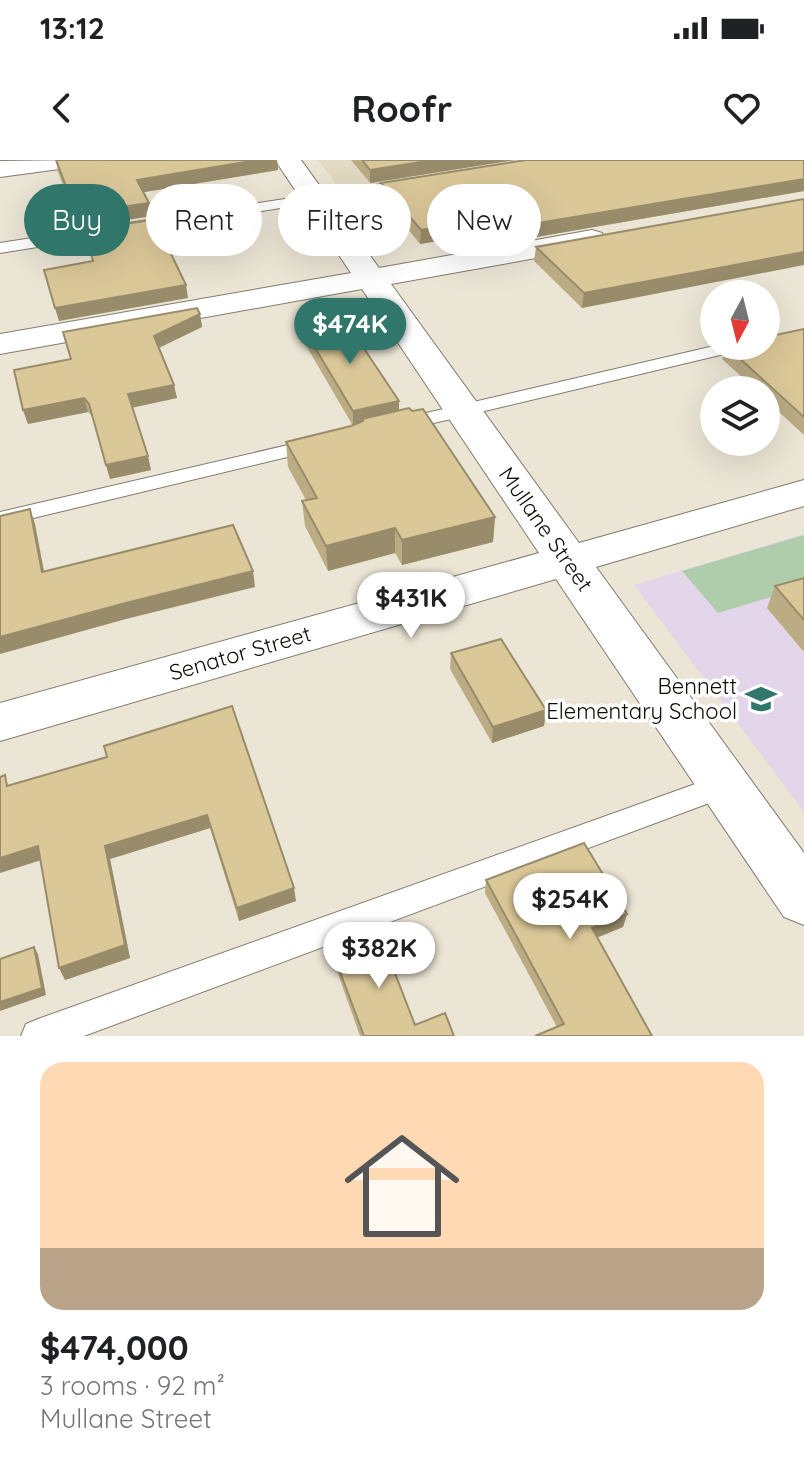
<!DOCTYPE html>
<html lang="en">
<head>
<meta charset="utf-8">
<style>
  body { margin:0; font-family:Quicksand,sans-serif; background:#f6f6f6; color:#202124; height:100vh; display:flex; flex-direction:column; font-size:30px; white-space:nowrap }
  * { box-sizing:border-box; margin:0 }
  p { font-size:26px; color:#757577 }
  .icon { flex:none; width:44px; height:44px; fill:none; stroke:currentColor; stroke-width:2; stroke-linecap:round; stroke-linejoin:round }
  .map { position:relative; height:876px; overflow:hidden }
  .sheet { display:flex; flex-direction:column; background:#fff; flex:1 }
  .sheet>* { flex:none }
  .hud { position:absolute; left:24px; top:24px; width:756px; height:72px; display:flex; gap:16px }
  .needle { width:52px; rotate:187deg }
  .buttons { position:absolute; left:700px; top:120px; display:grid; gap:16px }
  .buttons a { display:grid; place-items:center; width:80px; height:80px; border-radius:50%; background:#fff; box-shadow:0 8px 32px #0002; font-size:40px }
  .price { position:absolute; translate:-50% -68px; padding:0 18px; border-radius:28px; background:#fff; color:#222; font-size:26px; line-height:52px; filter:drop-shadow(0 2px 4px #0008) }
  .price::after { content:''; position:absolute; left:50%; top:48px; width:24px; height:18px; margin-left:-12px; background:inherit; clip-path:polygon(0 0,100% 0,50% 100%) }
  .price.current { background:#31766a; color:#fff }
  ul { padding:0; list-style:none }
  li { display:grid; align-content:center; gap:16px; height:424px; padding:0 40px }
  li span { display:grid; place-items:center; height:248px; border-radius:24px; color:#555 }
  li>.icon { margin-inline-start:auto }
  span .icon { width:144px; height:144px; fill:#fffc; stroke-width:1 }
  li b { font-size:34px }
  .chip { padding:0 28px; border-radius:36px; background:#fff; box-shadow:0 8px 32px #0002; font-size:28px; line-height:72px }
  .chip.current { background:#31766a; color:#fff }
  .status { display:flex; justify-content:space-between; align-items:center; height:56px; padding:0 40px; background:#fff; direction:ltr }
  .status svg { height:22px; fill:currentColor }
  header { display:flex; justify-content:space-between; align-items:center; height:104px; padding:0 40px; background:#fff; font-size:36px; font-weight:700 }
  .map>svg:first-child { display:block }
  .built { fill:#e3dac3 }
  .education { fill:#e3d6ea }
  .green { fill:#afccab }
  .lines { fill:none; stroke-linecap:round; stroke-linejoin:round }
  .service-casing { stroke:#817b6d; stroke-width:2 }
  .minor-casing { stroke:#817b6d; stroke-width:2 }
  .service { fill:#fff; fill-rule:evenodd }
  .minor { fill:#fff; fill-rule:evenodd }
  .wall { fill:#bcac84 }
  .shaded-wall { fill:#998c6b }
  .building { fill:#dbc899; stroke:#998c6b; stroke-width:2 }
  .labels { text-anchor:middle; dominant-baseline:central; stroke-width:7; stroke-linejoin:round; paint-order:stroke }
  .street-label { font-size:22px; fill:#0e0c07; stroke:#fff }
  .poi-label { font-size:22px; fill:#0e0c07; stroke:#fff; text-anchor:end }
</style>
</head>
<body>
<div class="status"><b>13:12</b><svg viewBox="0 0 49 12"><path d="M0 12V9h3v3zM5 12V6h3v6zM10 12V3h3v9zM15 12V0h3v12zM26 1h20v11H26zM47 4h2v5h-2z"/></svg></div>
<header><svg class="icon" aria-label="back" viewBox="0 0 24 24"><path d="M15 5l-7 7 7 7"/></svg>Roofr<svg class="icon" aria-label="heart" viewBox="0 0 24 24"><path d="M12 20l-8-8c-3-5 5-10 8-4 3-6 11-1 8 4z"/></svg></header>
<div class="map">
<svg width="804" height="876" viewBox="0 0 804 876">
  <rect width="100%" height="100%" fill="#ebe5d5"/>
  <!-- built -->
  <path class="built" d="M 318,0 L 395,0 L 411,18 L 339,28 Z"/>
  <!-- education -->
  <path class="education" d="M 804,374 L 804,652 L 634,425 Z"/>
  <!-- green -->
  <path class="green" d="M 804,375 L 804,427 L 718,453 L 682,411 Z"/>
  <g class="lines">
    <defs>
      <path id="service" d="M 413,19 L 420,23 L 418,26 L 0,93 L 0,83 Z
        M 714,186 L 746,186 L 737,191 L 396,272 L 386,266 L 396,260 Z
        M 318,278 L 325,280 L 328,284 L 325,288 L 0,366 L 0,352 Z
        M 726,613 L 736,617 L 740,625 L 736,633 L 84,876 L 21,876 L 26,864 L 38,859 Z"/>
      <path id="minor" d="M 80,0 L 67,8 L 0,17 L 0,1 Z
        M 275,0 L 301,0 L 379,108 L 592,70 L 602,73 L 606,79 L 602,85 L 592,88 L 391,124 L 579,383 L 804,320 L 804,346 L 596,407 L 804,693 L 804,765 L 784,757 L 556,419 L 0,581 L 0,543 L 539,393 L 362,129 L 0,194 L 0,174 L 351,113 Z"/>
    </defs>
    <!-- service casing -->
    <use href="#service" class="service-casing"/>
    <!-- minor casing -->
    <use href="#minor" class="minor-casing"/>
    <!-- service -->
    <use href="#service" class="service"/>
    <!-- minor -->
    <use href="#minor" class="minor"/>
  </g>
  <!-- wall -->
  <path class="wall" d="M 56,0 L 277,0 L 278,10 L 143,32 L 151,56 L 84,67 L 78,41 L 70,42 L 58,12 Z
    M 351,0 L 515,0 L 370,23 Z
    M 804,0 L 804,31 L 513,81 L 503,70 L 420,84 L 381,36 L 381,23 Z
    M 804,39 L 582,148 L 534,101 L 536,87 Z
    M 200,154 L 202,167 L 159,188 L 177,238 L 132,247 L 151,310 L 110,319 L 93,257 L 88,252 L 28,264 L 23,250 Z
    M 303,168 L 399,250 L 495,357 L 493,382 L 402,405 L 395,393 L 328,411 L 305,366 L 302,341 L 306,340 L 288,307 L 286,282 L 353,266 L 304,182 Z
    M 804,169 L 804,275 L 766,240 L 766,230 L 756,230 L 722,199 L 726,186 Z
    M 804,418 L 804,492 L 767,448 L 775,426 Z
    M 451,493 L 546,550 L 544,566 L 492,583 L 450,509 Z
    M 232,546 L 296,741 L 239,761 L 210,668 L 110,699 L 130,798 L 65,820 L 41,701 L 10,625 L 107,597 Z
    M 486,720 L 627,754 L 623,767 L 597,777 L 652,876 L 557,867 L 485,733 Z
    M 330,785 L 415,865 L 454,876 L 360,876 L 332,797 Z"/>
  <!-- shaded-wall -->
  <path class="shaded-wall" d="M 257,0 L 277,0 L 278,10 L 139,33 L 137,20 Z
    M 433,0 L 515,0 L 370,23 L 370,10 Z
    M 804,19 L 804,31 L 513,81 L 514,67 Z
    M 74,28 L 78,41 L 70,42 L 67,29 Z
    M 149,43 L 151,56 L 84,67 L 81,53 Z
    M 504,57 L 503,70 L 420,84 L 421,70 Z
    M 804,92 L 804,105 L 582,148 L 584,133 Z
    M 186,125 L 188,138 L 59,161 L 55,148 Z
    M 200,154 L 202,167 L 156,189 L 154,176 Z
    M 174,225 L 177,238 L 131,248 L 128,234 Z
    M 84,238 L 88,252 L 28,264 L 23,250 Z
    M 399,241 L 399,256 L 362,259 L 362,265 L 353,267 L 353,251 Z
    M 148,296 L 151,310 L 110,319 L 106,305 Z
    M 30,349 L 35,364 L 47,427 L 42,412 Z
    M 495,357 L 493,382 L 402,405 L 402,380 Z
    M 395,368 L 395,393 L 328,411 L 326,386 Z
    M 253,411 L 255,427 L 126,459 L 0,494 L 0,477 L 122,444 Z
    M 546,550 L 544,566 L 492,583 L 493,567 Z
    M 207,655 L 210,668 L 110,699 L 130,798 L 65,820 L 59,808 L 105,686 Z
    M 38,686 L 45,699 L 0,713 L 0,698 Z
    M 294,728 L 296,741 L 239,761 L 237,748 Z
    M 627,754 L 623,767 L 589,781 L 592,768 Z
    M 34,787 L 38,794 L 46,835 L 0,851 L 0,842 Z"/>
  <!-- building -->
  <path class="building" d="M 56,0 L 257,0 L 137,20 L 149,43 L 81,53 L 74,28 L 67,29 Z
    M 362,0 L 433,0 L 370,10 Z
    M 526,0 L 804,0 L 804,19 L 514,67 L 504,57 L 421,70 L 381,23 Z
    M 804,39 L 804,92 L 584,133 L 536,87 Z
    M 157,59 L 164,72 L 161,73 L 186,125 L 55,148 L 44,110 L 93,101 L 85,70 Z
    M 197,148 L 200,154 L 154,176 L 174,225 L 128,234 L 148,296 L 106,305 L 89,244 L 84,238 L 23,250 L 14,210 L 71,199 L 63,172 Z
    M 345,160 L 399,241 L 353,251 L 303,168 Z
    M 804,169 L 804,257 L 726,186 L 766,186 L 766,177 Z
    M 409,248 L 412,251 L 423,249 L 495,357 L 402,380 L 395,368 L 326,386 L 302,341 L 317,338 L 286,282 L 351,266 L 363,261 L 362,259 Z
    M 30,349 L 42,412 L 233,365 L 253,411 L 122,444 L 0,477 L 0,356 Z
    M 804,418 L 804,460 L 775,426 Z
    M 501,479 L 546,550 L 493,567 L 451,493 Z
    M 232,546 L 294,728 L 237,748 L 207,655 L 105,686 L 125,785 L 59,808 L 38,686 L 0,698 L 0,617 L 5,615 L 7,626 L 107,597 L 104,586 Z
    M 584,683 L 627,754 L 592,768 L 652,876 L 535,876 L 564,864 L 486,720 Z
    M 377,767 L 415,865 L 445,853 L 454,876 L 364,876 L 330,785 Z
    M 34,787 L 42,828 L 0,842 L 0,799 Z"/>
  <!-- icons -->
  <defs>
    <symbol id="school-bare" viewBox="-9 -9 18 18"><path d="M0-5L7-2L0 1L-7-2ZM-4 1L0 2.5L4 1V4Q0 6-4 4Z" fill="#31766a" stroke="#fff" stroke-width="2.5" paint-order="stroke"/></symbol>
  </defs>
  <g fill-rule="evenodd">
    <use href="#school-bare" x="739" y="517" width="44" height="44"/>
  </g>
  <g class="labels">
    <!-- street labels -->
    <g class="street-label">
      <text transform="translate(546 369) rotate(55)">Mullane Street</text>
      <text transform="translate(240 493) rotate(-16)">Senator Street</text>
    </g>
    <!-- poi labels -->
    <g class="poi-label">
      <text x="737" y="526">Bennett<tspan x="737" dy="25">Elementary School</tspan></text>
    </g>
  </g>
</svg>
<div class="buttons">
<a><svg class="needle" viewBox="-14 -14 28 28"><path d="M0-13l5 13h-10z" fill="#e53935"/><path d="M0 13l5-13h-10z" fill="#757577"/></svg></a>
<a><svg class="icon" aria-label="layers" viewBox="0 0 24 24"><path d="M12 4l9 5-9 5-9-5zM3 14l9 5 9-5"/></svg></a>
</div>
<b class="price current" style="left:350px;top:206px">$474K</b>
<b class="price" style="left:411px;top:480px">$431K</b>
<b class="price" style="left:570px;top:781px">$254K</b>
<b class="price" style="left:379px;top:830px">$382K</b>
<div class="hud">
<a class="chip current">Buy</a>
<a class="chip">Rent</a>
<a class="chip">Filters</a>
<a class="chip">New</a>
</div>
</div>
<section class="sheet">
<ul>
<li><span style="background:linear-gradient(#ffd9b3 75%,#b9a48a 0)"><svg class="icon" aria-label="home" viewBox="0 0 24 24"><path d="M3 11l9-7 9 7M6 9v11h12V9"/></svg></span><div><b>$474,000</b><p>3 rooms · 92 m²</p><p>Mullane Street</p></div></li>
</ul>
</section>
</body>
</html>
